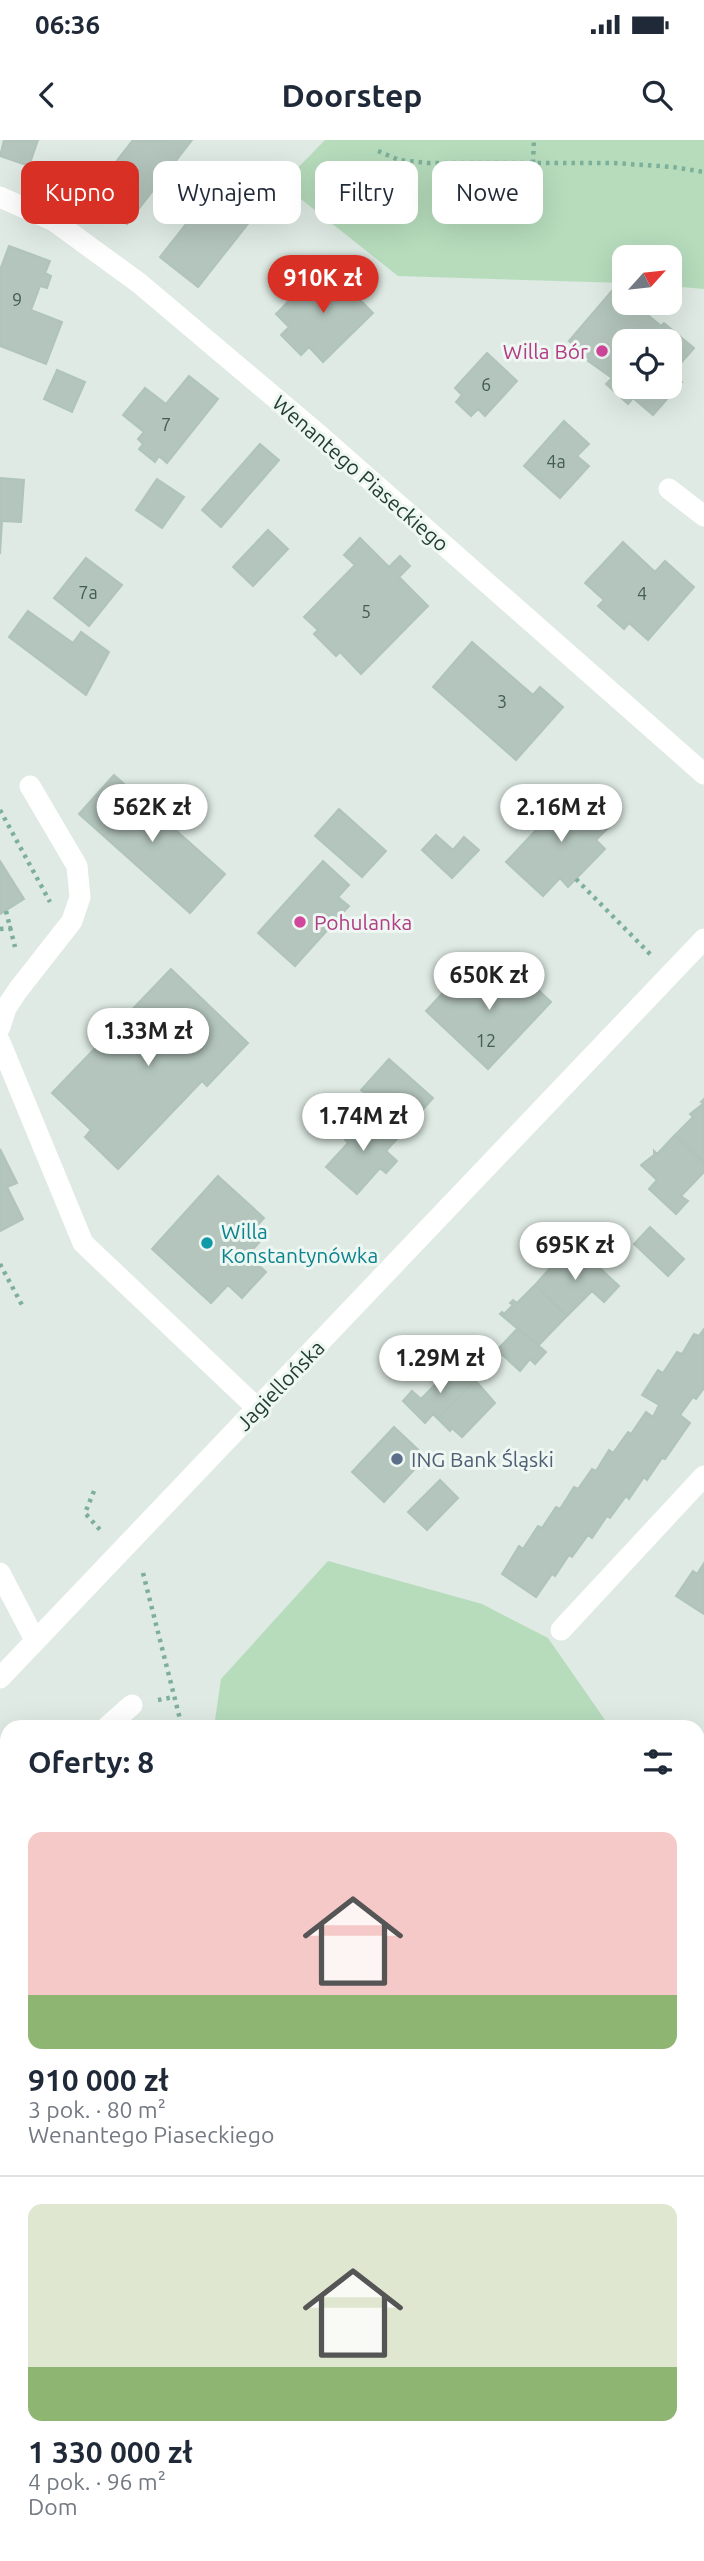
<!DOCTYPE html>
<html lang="pl">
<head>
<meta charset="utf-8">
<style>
  body { margin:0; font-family:Ubuntu,sans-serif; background:#f6f6f7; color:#1f2937; height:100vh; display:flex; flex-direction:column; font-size:26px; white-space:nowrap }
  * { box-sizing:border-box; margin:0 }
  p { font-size:23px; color:#747a83 }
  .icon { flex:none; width:38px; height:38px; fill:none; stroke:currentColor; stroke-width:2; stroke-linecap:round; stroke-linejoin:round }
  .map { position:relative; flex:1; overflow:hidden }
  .panel { position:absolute; left:0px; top:1580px; width:705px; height:842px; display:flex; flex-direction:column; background:#fff; border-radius:21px 21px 0 0; box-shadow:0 7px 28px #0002 }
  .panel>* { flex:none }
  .top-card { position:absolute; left:21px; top:21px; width:663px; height:63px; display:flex; gap:14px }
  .needle { width:46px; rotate:63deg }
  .tools { position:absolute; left:612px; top:105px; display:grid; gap:14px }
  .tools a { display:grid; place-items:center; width:70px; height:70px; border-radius:14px; background:#fff; box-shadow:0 7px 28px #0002; font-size:35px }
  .price { position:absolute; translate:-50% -60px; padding:0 16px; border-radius:24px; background:#fff; color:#222; font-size:23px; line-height:46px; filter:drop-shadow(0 2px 4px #0008) }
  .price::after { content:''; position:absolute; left:50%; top:42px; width:21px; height:16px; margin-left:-10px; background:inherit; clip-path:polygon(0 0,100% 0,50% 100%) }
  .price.current { background:#d93025; color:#fff }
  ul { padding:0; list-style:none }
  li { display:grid; align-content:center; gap:14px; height:371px; padding:0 28px }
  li+li { border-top:2px solid #e0e1e3 }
  li span { display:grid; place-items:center; height:217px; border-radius:14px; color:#555 }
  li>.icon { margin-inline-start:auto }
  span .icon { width:126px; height:126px; fill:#fffc; stroke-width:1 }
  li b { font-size:30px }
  h2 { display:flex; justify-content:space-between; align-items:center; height:84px; padding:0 28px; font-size:30px }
  .pill { padding:0 24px; border-radius:14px; background:#fff; box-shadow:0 7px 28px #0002; font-size:24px; line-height:63px }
  .pill.current { background:#d93025; color:#fff }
  .status { display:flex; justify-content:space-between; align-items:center; height:49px; padding:0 35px; background:#fff; direction:ltr }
  .status svg { height:19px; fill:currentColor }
  header { display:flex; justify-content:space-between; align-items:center; height:91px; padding:0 28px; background:#fff; font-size:32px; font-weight:600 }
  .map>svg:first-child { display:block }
  .green { fill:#b6dcbc }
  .building { fill:#b3c5bc; stroke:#b0c4b9; stroke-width:2; fill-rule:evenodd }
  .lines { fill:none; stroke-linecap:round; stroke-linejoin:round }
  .path { stroke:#7daf9a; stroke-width:4.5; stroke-dasharray:3.5 5; stroke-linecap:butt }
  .minor { stroke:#fff; stroke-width:21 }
  .hotel-dot { fill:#d1479c; stroke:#eef7f2; stroke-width:2.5 }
  .culture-dot { fill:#0f9aa8; stroke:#eef7f2; stroke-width:2.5 }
  .service-dot { fill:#5c6f8a; stroke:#eef7f2; stroke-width:2.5 }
  .labels { text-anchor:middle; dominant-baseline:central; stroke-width:6; stroke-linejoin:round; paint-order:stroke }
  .number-label { font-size:18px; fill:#445d53 }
  .hotel-label { font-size:21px; fill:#b23c85; stroke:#eef7f2; text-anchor:end }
  .street-label { font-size:21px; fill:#1f3a30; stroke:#eef7f2 }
  .culture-label { font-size:21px; fill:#0d838f; stroke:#eef7f2; text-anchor:start }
  .service-label { font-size:21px; fill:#4e5e75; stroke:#eef7f2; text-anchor:start }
</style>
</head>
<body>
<div class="status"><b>06:36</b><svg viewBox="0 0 49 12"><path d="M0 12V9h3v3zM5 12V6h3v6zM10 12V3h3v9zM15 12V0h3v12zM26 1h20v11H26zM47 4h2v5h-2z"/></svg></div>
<header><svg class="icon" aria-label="back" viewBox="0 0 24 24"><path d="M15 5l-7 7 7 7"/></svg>Doorstep<svg class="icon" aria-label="search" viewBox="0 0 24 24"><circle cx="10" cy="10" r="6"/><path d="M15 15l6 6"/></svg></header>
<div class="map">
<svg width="704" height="2421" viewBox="0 0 704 2421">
  <rect width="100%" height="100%" fill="#deeae3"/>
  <!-- green -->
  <path class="green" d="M 325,0 L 704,0 L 704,149 L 670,146 L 670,117 L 625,117 L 625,143 L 398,136 L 282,44 Z
    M 328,1421 L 482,1464 L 548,1498 L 605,1580 L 606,1587 L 214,1587 L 221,1539 Z
    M 704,1594 L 704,2421 L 5,2421 L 0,2414 L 0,2189 L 7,2184 L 7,2415 L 698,2415 L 698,1598 Z"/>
  <!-- building -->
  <path class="building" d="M 4,0 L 38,0 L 29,26 L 0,16 Z
    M 133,0 L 192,0 L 127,84 L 90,55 Z
    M 232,26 L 270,56 L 198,147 L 160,117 Z
    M 9,106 L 50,121 L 45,133 L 51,136 L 47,148 L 40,146 L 31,170 L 62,182 L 46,224 L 0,206 L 0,130 Z
    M 325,124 L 373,173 L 323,222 L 309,207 L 301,215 L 281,195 L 289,187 L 276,174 Z
    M 616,146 L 625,147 L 625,163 L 648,163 L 642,170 L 661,186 L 664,183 L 694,208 L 672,233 L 682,242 L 653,275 L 633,258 L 628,264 L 606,244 L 612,238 L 588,221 L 589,219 L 569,201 ZM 625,201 L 670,201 L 670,247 L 625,247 Z
    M 487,213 L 517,241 L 485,276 L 478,269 L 471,276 L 456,262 L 462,255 L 455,248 Z
    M 57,230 L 85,242 L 72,272 L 44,259 Z
    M 189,236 L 218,259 L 167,323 L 159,316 L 155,322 L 139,309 L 143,304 L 138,299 L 144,292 L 123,275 L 145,248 L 166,264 Z
    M 564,281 L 589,304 L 577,316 L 589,326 L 560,358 L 524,326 Z
    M 260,304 L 279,320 L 221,387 L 202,370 Z
    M 0,338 L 24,340 L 21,382 L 2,381 L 0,414 Z
    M 157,339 L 184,357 L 162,388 L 136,370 Z
    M 268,390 L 288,409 L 253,446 L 233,427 Z
    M 360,398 L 389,427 L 400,416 L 410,426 L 399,437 L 428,466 L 361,534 L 340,512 L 336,516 L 314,494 L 318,490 L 304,477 L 355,425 L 344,415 Z
    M 623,402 L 655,432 L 665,421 L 694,447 L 648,500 L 629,483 L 624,489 L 598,466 L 604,460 L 585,443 Z
    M 86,418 L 122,445 L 89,486 L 54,458 Z
    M 28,471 L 73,503 L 81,492 L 109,512 L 86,555 L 9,497 Z
    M 472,502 L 533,555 L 540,547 L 563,567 L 516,620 L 433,547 Z
    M 114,635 L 225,734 L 190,773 L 79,674 Z
    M 576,648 L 613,683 L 596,700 L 605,709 L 568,747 L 560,738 L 543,756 L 506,722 L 536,690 L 529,683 L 541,670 L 549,677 Z
    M 339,669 L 386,711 L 362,737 L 315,696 Z
    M 436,695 L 453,710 L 464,697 L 479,710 L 452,738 L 422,710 Z
    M 0,721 L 24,759 L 0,774 Z
    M 323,721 L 349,745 L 338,757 L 349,766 L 295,826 L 258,793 Z
    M 508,821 L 551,862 L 488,929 L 426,871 L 465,829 L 484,846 Z
    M 171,829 L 248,903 L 207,946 L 202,941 L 118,1029 L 85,997 L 91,990 L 52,953 Z
    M 389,919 L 433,958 L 396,1000 L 364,971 L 374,960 L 361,950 Z
    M 704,959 L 704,1023 L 675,995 L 693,977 L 690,974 L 704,963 L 701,962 Z
    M 364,971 L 396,1000 L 386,1011 L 397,1021 L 386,1033 L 380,1028 L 357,1054 L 326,1027 L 348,1003 L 342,996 Z
    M 675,995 L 704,1023 L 704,1032 L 681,1056 L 688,1061 L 676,1074 L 649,1049 L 657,1040 L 641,1025 L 654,1015 L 654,1011 L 657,1014 Z
    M 0,1009 L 17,1043 L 7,1047 L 23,1079 L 0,1091 Z
    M 218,1036 L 264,1078 L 254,1089 L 263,1098 L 248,1115 L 266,1132 L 242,1158 L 228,1145 L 211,1163 L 152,1109 Z
    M 650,1087 L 684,1119 L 668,1136 L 634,1104 Z
    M 563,1108 L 578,1125 L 587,1116 L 619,1146 L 604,1162 L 592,1151 L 567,1176 L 535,1145 L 551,1127 L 549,1124 L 561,1114 L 560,1112 Z
    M 535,1145 L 567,1176 L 538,1206 L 500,1174 L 502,1172 L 504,1174 L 513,1165 L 510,1163 L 513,1160 L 517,1163 Z
    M 518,1188 L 546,1212 L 535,1224 L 530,1219 L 520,1231 L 497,1210 Z
    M 704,1189 L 704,1248 L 696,1259 L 693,1257 L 680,1275 L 690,1283 L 665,1319 L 662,1318 L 647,1340 L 644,1337 L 629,1359 L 626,1356 L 610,1378 L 607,1376 L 592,1398 L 588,1395 L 572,1417 L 569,1415 L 555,1436 L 552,1434 L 536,1457 L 502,1434 L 519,1406 L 523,1409 L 538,1386 L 542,1388 L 556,1367 L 560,1369 L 574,1347 L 578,1349 L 592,1329 L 596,1331 L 609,1310 L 613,1313 L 628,1292 L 631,1294 L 646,1272 L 653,1277 L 659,1265 L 642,1255 L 658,1230 L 663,1233 L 677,1212 L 682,1214 L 694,1194 L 699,1196 Z
    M 455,1224 L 475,1240 L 438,1279 L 433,1274 L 425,1283 L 403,1261 L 412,1251 L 421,1259 Z
    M 475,1240 L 495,1263 L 462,1297 L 452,1288 L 450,1291 L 438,1279 Z
    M 394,1287 L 426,1317 L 384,1362 L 352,1332 Z
    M 440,1340 L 458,1358 L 427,1390 L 408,1372 Z
    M 704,1423 L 704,1474 L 676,1456 L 693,1431 L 697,1434 Z
    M 0,1849 L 4,1853 L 7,1852 L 7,1971 L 0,1961 Z"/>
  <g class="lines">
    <!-- path -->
    <path class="path" d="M 378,11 L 399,20 L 428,23 L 614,23 L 673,27 L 704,32
      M 533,23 L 534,0
      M 0,670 L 50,762
      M 576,739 L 651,815
      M 6,771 L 15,807
      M 0,789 L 12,788
      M 0,1124 L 22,1165
      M 94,1351 L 85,1373 L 101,1391
      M 143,1433 L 182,1587
      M 158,1560 L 174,1557"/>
    <!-- minor -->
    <path class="minor" d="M 0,57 L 54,81 L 139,143 L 318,294 L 704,634
      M 669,349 L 704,376
      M 0,887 L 6,868 L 18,850 L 72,781 L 80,757 L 77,726 L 30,646
      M 0,902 L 83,1103 L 258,1269
      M 0,1433 L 35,1500
      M 561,1490 L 704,1336
      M 0,1538 L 704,799
      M 107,1587 L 132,1565
      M 0,1680 L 7,1674"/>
  </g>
  <!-- markers -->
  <g class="hotel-dot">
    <circle cx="602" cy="211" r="7"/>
    <circle cx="300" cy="782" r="7"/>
  </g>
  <circle class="culture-dot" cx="207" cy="1103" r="7"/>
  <circle class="service-dot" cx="397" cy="1319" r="7"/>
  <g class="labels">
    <!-- number labels -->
    <g class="number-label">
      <text x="17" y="159">9</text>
      <text x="486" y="244">6</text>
      <text x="166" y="284">7</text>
      <text x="556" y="321">4a</text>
      <text x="88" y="452">7a</text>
      <text x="642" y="453">4</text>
      <text x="366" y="471">5</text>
      <text x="502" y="561">3</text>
      <text x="486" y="900">12</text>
    </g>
    <!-- hotel labels -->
    <g class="hotel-label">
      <text x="588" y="211">Willa Bór</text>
      <text x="314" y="782" text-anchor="start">Pohulanka</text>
    </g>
    <!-- street labels -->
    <g class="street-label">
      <text transform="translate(361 333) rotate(41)">Wenantego Piaseckiego</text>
      <text transform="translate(280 1245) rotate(-46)">Jagiellońska</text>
    </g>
    <!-- culture labels -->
    <g class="culture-label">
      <text x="221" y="1091">Willa<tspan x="221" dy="24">Konstantynówka</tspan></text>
    </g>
    <!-- service labels -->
    <g class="service-label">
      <text x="411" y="1319">ING Bank Śląski</text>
    </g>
  </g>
</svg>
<div class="tools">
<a><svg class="needle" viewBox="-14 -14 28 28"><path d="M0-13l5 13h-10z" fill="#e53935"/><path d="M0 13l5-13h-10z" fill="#747a83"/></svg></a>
<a><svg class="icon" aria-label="locate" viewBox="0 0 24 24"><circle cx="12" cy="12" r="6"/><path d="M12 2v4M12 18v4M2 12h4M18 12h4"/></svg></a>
</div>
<b class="price current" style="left:323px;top:175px">910K zł</b>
<b class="price" style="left:152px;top:704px">562K zł</b>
<b class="price" style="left:561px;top:704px">2.16M zł</b>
<b class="price" style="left:489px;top:872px">650K zł</b>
<b class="price" style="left:148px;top:928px">1.33M zł</b>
<b class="price" style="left:363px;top:1013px">1.74M zł</b>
<b class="price" style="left:575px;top:1142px">695K zł</b>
<b class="price" style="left:440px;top:1255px">1.29M zł</b>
<div class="top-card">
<a class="pill current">Kupno</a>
<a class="pill">Wynajem</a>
<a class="pill">Filtry</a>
<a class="pill">Nowe</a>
</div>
<section class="panel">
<h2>Oferty: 8<svg class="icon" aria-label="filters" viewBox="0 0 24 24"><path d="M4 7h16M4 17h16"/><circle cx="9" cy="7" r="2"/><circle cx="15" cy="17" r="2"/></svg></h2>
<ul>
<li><span style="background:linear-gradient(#f6c9c9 75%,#8fb573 0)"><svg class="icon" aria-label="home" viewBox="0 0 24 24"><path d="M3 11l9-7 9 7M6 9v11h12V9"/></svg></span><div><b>910 000 zł</b><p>3 pok. · 80 m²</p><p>Wenantego Piaseckiego</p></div></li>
<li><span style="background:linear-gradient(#dfe7d0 75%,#8fb573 0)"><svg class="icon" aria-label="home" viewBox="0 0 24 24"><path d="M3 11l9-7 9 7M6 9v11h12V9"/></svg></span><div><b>1 330 000 zł</b><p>4 pok. · 96 m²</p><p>Dom</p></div></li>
</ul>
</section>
</div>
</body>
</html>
